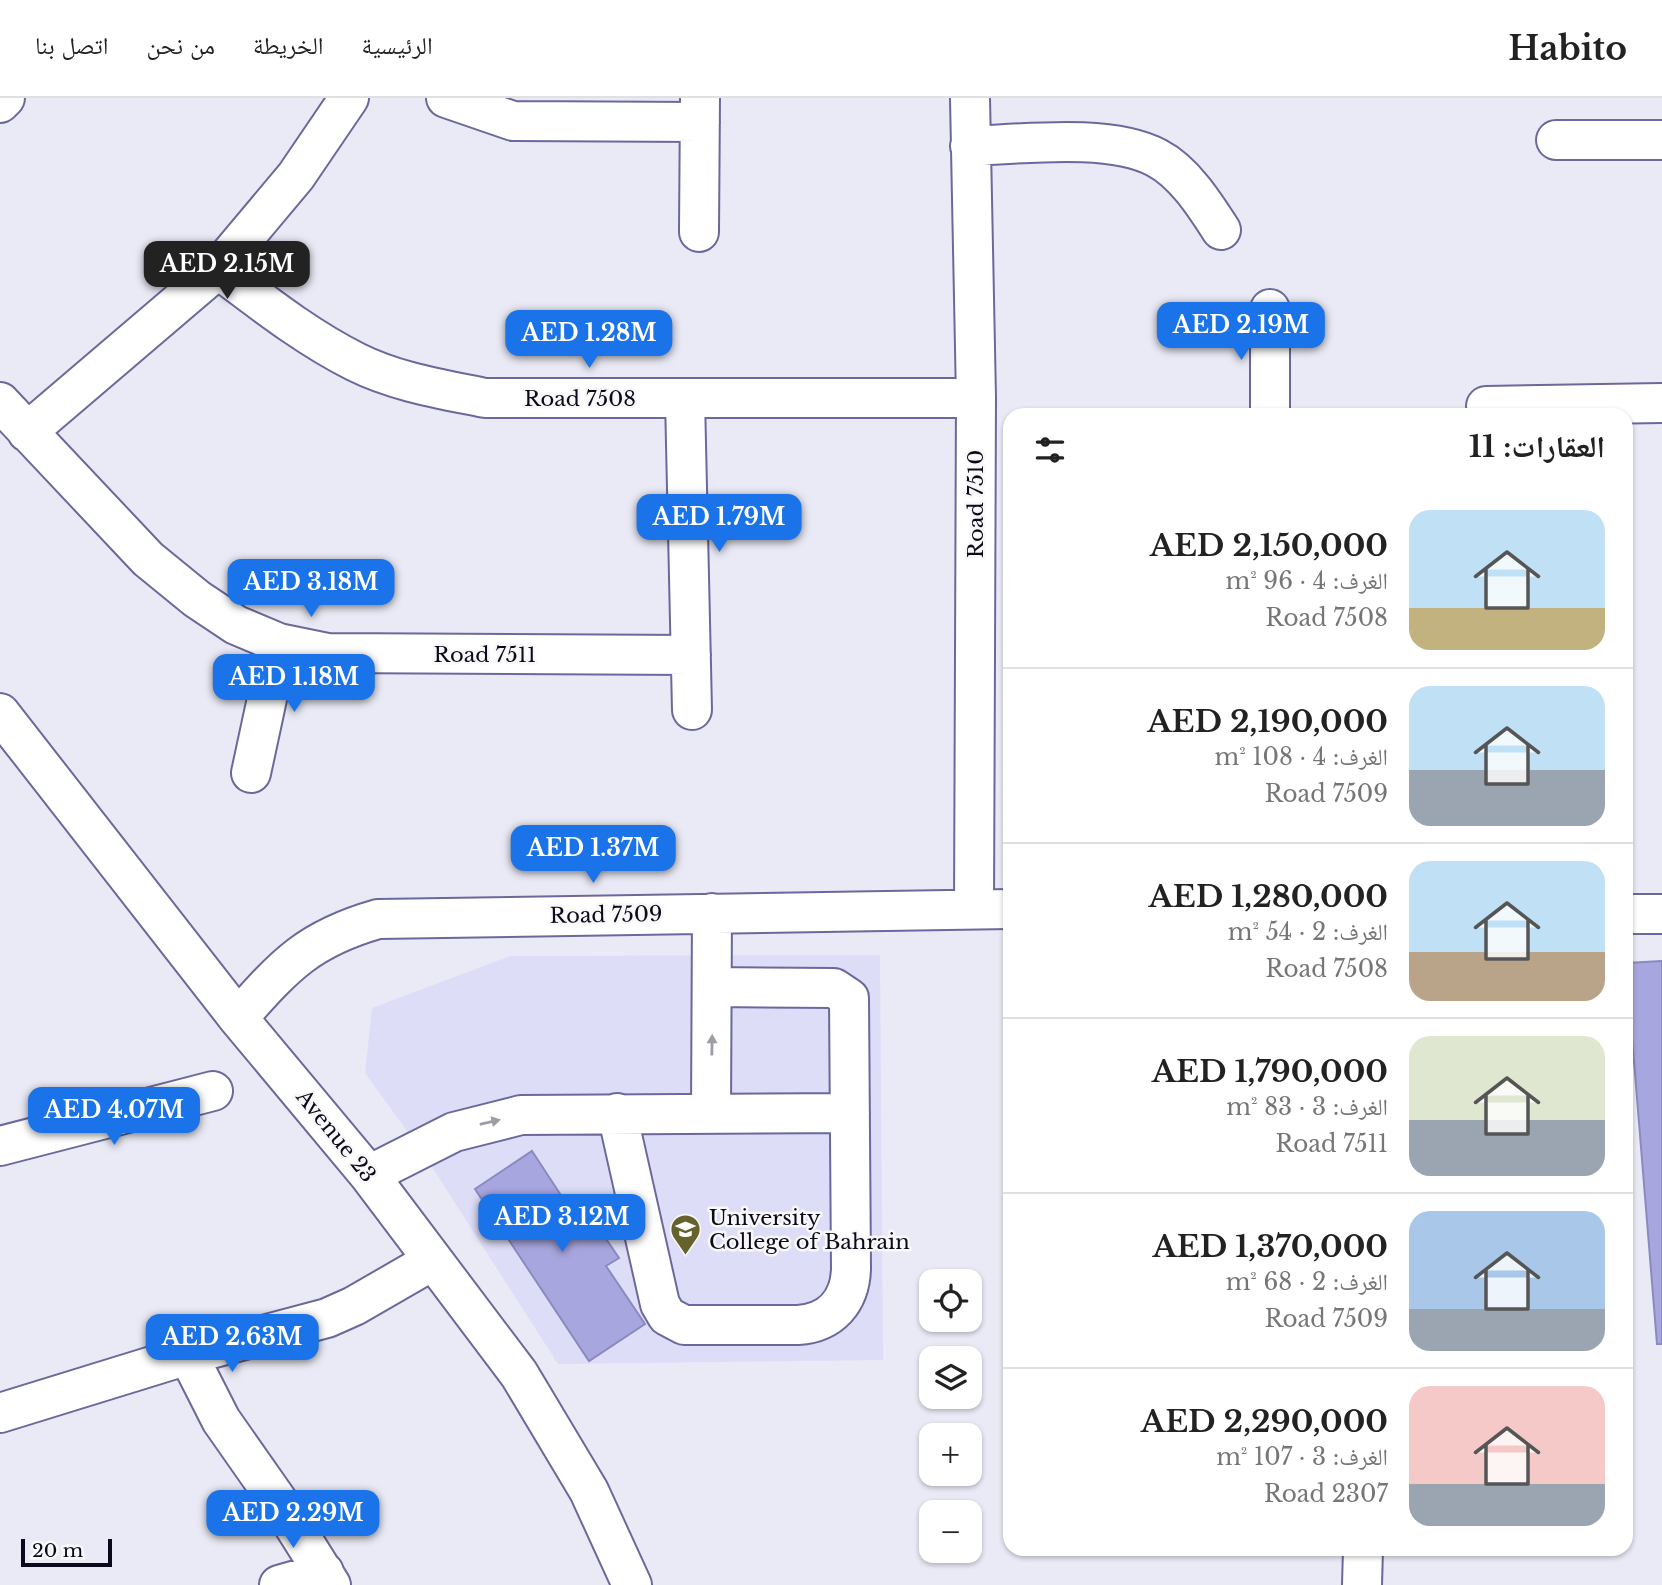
<!DOCTYPE html>
<html lang="ar">
<head>
<meta charset="utf-8">
<style>
  body { margin:0; font-family:"Libre Baskerville","Noto Naskh Arabic",serif; background:#f6f6f6; color:#222; direction:rtl; height:100vh; display:flex; flex-direction:column; font-size:26px; white-space:nowrap }
  * { box-sizing:border-box; margin:0 }
  p { font-size:23px; color:#767676 }
  .icon { flex:none; width:38px; height:38px; fill:none; stroke:currentColor; stroke-width:2; stroke-linecap:round; stroke-linejoin:round }
  .map { position:relative; flex:1; overflow:hidden; direction:ltr }
  .sheet { position:absolute; left:1003px; top:310px; width:630px; height:1148px; display:flex; flex-direction:column; background:#fff; border-radius:21px; box-shadow:0 2px 5px #0004; direction:rtl }
  .sheet>* { flex:none }
  .fabs { position:absolute; left:919px; top:1171px; display:grid; gap:14px }
  .fabs a { display:grid; place-items:center; width:63px; height:63px; border-radius:14px; background:#fff; box-shadow:0 2px 5px #0004; font-size:35px }
  .scale { position:absolute; left:21px; bottom:18px; width:91px; box-sizing:border-box; padding-left:7px; border:4px solid #0b091c; border-top:0; font-size:19px; line-height:24px; white-space:nowrap; color:#0b091c; -webkit-text-stroke:5px #f8f8f8; paint-order:stroke }
  .price { position:absolute; translate:-50% -60px; padding:0 16px; border-radius:14px; background:#1a73e8; color:#fff; font-size:23px; line-height:46px; filter:drop-shadow(0 2px 4px #0008) }
  .price::after { content:''; position:absolute; left:50%; top:42px; width:21px; height:16px; margin-left:-10px; background:inherit; clip-path:polygon(0 0,100% 0,50% 100%) }
  .price.active { background:#222; color:#fff }
  ul { padding:0; list-style:none }
  li { display:flex; align-items:center; gap:21px; height:175px; padding:0 28px }
  li+li { border-top:2px solid #e0e0e0 }
  li span { display:grid; place-items:center; flex:none; width:196px; height:140px; border-radius:21px; color:#555 }
  li>.icon { margin-inline-start:auto }
  span .icon { width:84px; height:84px; fill:#fffc; stroke-width:1 }
  li b { font-size:30px }
  h2 { display:flex; justify-content:space-between; align-items:center; height:84px; padding:0 28px; font-size:30px }
  header { display:flex; align-items:center; gap:42px; box-sizing:border-box; height:98px; padding:0 35px; background:#fff; border-bottom:2px solid #e0e0e0 }
  header strong { font-size:33px }
  nav { display:flex; gap:38px; margin-inline-start:auto; font-size:24px }
  .map>svg:first-child { display:block }
  .built { fill:#ddddf7 }
  .building { fill:#a8a6df; stroke:#8b8ac0; stroke-width:2 }
  .lines { fill:none; stroke-linecap:round; stroke-linejoin:round }
  .minor-casing { stroke:#6b689c; stroke-width:42 }
  .minor { stroke:#fff; stroke-width:38 }
  .oneway { fill:#9d9da4 }
  .labels { text-anchor:middle; dominant-baseline:central; stroke-width:5; stroke-linejoin:round; paint-order:stroke }
  .street-label { font-size:21px; fill:#0b091c; stroke:#f8f8f8 }
  .poi-label { font-size:21px; fill:#0b091c; stroke:#f8f8f8; text-anchor:start }
</style>
</head>
<body>
<header>
<strong>Habito</strong>
<nav><a>الرئيسية</a><a>الخريطة</a><a>من نحن</a><a>اتصل بنا</a></nav>
</header>
<div class="map">
<svg width="1662" height="1487" viewBox="0 0 1662 1487">
  <rect width="100%" height="100%" fill="#eaeaf6"/>
  <!-- built -->
  <path class="built" d="M 880,857 L 883,1262 L 558,1266 L 423,1055 L 365,975 L 372,910 L 510,858 Z"/>
  <!-- building -->
  <path class="building" d="M 1662,863 L 1662,1246 L 1657,1246 L 1626,865 Z
    M 532,1053 L 568,1108 L 579,1101 L 619,1160 L 606,1168 L 645,1226 L 589,1263 L 475,1091 Z"/>
  <g class="lines">
    <defs>
      <path id="minor" d="M 446,0 L 513,23 L 700,24
        M 970,0 L 976,300 L 974,811
        M 0,5 L 5,0
        M 1556,42 L 1662,42
        M 970,48 C 1022,46 1111,35 1157,60 C 1184,74 1205,107 1221,132
        M 699,134 L 700,0
        M 218,171 C 262,204 306,239 356,264 C 396,284 441,291 485,300 L 976,300
        M 685,301 L 692,612
        M 0,304 L 148,461 L 197,501 L 236,527 L 279,545 L 328,555 L 691,557
        M 1486,308 L 1662,305
        M 1270,317 L 1270,211
        M 27,334 L 218,171 L 296,78 L 349,0
        M 0,615 L 238,920 L 369,1077 L 519,1276 L 589,1393 L 632,1487
        M 251,675 L 279,545
        M 1626,816 L 1662,816
        M 238,920 C 285,867 308,841 378,821 L 1010,811
        M 617,1015 L 660,1206 L 667,1218 L 684,1227 L 798,1227 C 831,1225 850,1203 851,1171 L 849,900 L 834,890 L 712,889
        M 711,1015 L 712,815
        M 0,1048 L 213,993
        M 369,1077 L 454,1034 L 521,1017 L 850,1015
        M 188,1257 L 221,1322 L 284,1412 L 331,1487
        M 0,1315 L 188,1257 L 327,1220 L 354,1208 L 432,1163
        M 279,1487 L 324,1474
        M 1362,1487 L 1363,1451"/>
    </defs>
    <!-- minor casing -->
    <use href="#minor" class="minor-casing"/>
    <!-- minor -->
    <use href="#minor" class="minor"/>
  </g>
  <!-- one-way arrows -->
  <defs><path id="oneway-solid" d="M-6-.8H1V-3.2L6.5 0L1 3.2V.8H-6Z" transform="scale(1.75)"/></defs>
  <g class="oneway">
    <use href="#oneway-solid" transform="translate(712 947) rotate(-89)"/>
    <use href="#oneway-solid" transform="translate(490 1024) rotate(-13)"/>
  </g>
  <!-- icons -->
  <defs>
    <symbol id="university-pin" viewBox="-11 -11 22 30"><path d="M0 17L-7.5 6A9.5 9.5 0 1 1 7.5 6Z" fill="#65622e" stroke="#f8f8f8"/><path d="M0-5L7-2L0 1L-7-2ZM-4 1L0 2.5L4 1V4Q0 6-4 4Z" fill="#fff"/></symbol>
  </defs>
  <g fill-rule="evenodd">
    <use href="#university-pin" x="668" y="1114" width="35" height="47"/>
  </g>
  <g class="labels">
    <!-- street labels -->
    <g class="street-label">
      <text x="580" y="301">Road 7508</text>
      <text transform="translate(976 406) rotate(-90)">Road 7510</text>
      <text x="485" y="557">Road 7511</text>
      <text transform="translate(606 817) rotate(-1)">Road 7509</text>
      <text transform="translate(336 1038) rotate(51)">Avenue 23</text>
    </g>
    <!-- poi labels -->
    <g class="poi-label">
      <text x="709" y="1120">University<tspan x="709" dy="24">College of Bahrain</tspan></text>
    </g>
  </g>
</svg>
<div class="fabs">
<a><svg class="icon" aria-label="locate" viewBox="0 0 24 24"><circle cx="12" cy="12" r="6"/><path d="M12 2v4M12 18v4M2 12h4M18 12h4"/></svg></a>
<a><svg class="icon" aria-label="layers" viewBox="0 0 24 24"><path d="M12 4l9 5-9 5-9-5zM3 14l9 5 9-5"/></svg></a>
<a>+</a>
<a>−</a>
</div>
<div class="scale">20 m</div>
<b class="price active" style="left:227px;top:203px">AED 2.15M</b>
<b class="price" style="left:1241px;top:264px">AED 2.19M</b>
<b class="price" style="left:589px;top:272px">AED 1.28M</b>
<b class="price" style="left:719px;top:456px">AED 1.79M</b>
<b class="price" style="left:311px;top:521px">AED 3.18M</b>
<b class="price" style="left:294px;top:616px">AED 1.18M</b>
<b class="price" style="left:593px;top:787px">AED 1.37M</b>
<b class="price" style="left:114px;top:1049px">AED 4.07M</b>
<b class="price" style="left:562px;top:1156px">AED 3.12M</b>
<b class="price" style="left:232px;top:1276px">AED 2.63M</b>
<b class="price" style="left:293px;top:1452px">AED 2.29M</b>
<section class="sheet">
<h2>العقارات: 11<svg class="icon" aria-label="filters" viewBox="0 0 24 24"><path d="M4 7h16M4 17h16"/><circle cx="9" cy="7" r="2"/><circle cx="15" cy="17" r="2"/></svg></h2>
<ul>
<li><span style="background:linear-gradient(#bfe0f5 70%,#c2b280 0)"><svg class="icon" aria-label="home" viewBox="0 0 24 24"><path d="M3 11l9-7 9 7M6 9v11h12V9"/></svg></span><div><b>AED 2,150,000</b><p>الغرف: 4 · 96 m²</p><p>Road 7508</p></div></li>
<li><span style="background:linear-gradient(#bfe0f5 60%,#9aa5b1 0)"><svg class="icon" aria-label="home" viewBox="0 0 24 24"><path d="M3 11l9-7 9 7M6 9v11h12V9"/></svg></span><div><b>AED 2,190,000</b><p>الغرف: 4 · 108 m²</p><p>Road 7509</p></div></li>
<li><span style="background:linear-gradient(#bfe0f5 65%,#b9a48a 0)"><svg class="icon" aria-label="home" viewBox="0 0 24 24"><path d="M3 11l9-7 9 7M6 9v11h12V9"/></svg></span><div><b>AED 1,280,000</b><p>الغرف: 2 · 54 m²</p><p>Road 7508</p></div></li>
<li><span style="background:linear-gradient(#dfe7d0 60%,#9aa5b1 0)"><svg class="icon" aria-label="home" viewBox="0 0 24 24"><path d="M3 11l9-7 9 7M6 9v11h12V9"/></svg></span><div><b>AED 1,790,000</b><p>الغرف: 3 · 83 m²</p><p>Road 7511</p></div></li>
<li><span style="background:linear-gradient(#a9c7e8 70%,#9aa5b1 0)"><svg class="icon" aria-label="home" viewBox="0 0 24 24"><path d="M3 11l9-7 9 7M6 9v11h12V9"/></svg></span><div><b>AED 1,370,000</b><p>الغرف: 2 · 68 m²</p><p>Road 7509</p></div></li>
<li><span style="background:linear-gradient(#f6c9c9 70%,#9aa5b1 0)"><svg class="icon" aria-label="home" viewBox="0 0 24 24"><path d="M3 11l9-7 9 7M6 9v11h12V9"/></svg></span><div><b>AED 2,290,000</b><p>الغرف: 3 · 107 m²</p><p>Road 2307</p></div></li>
</ul>
</section>
</div>
</body>
</html>
